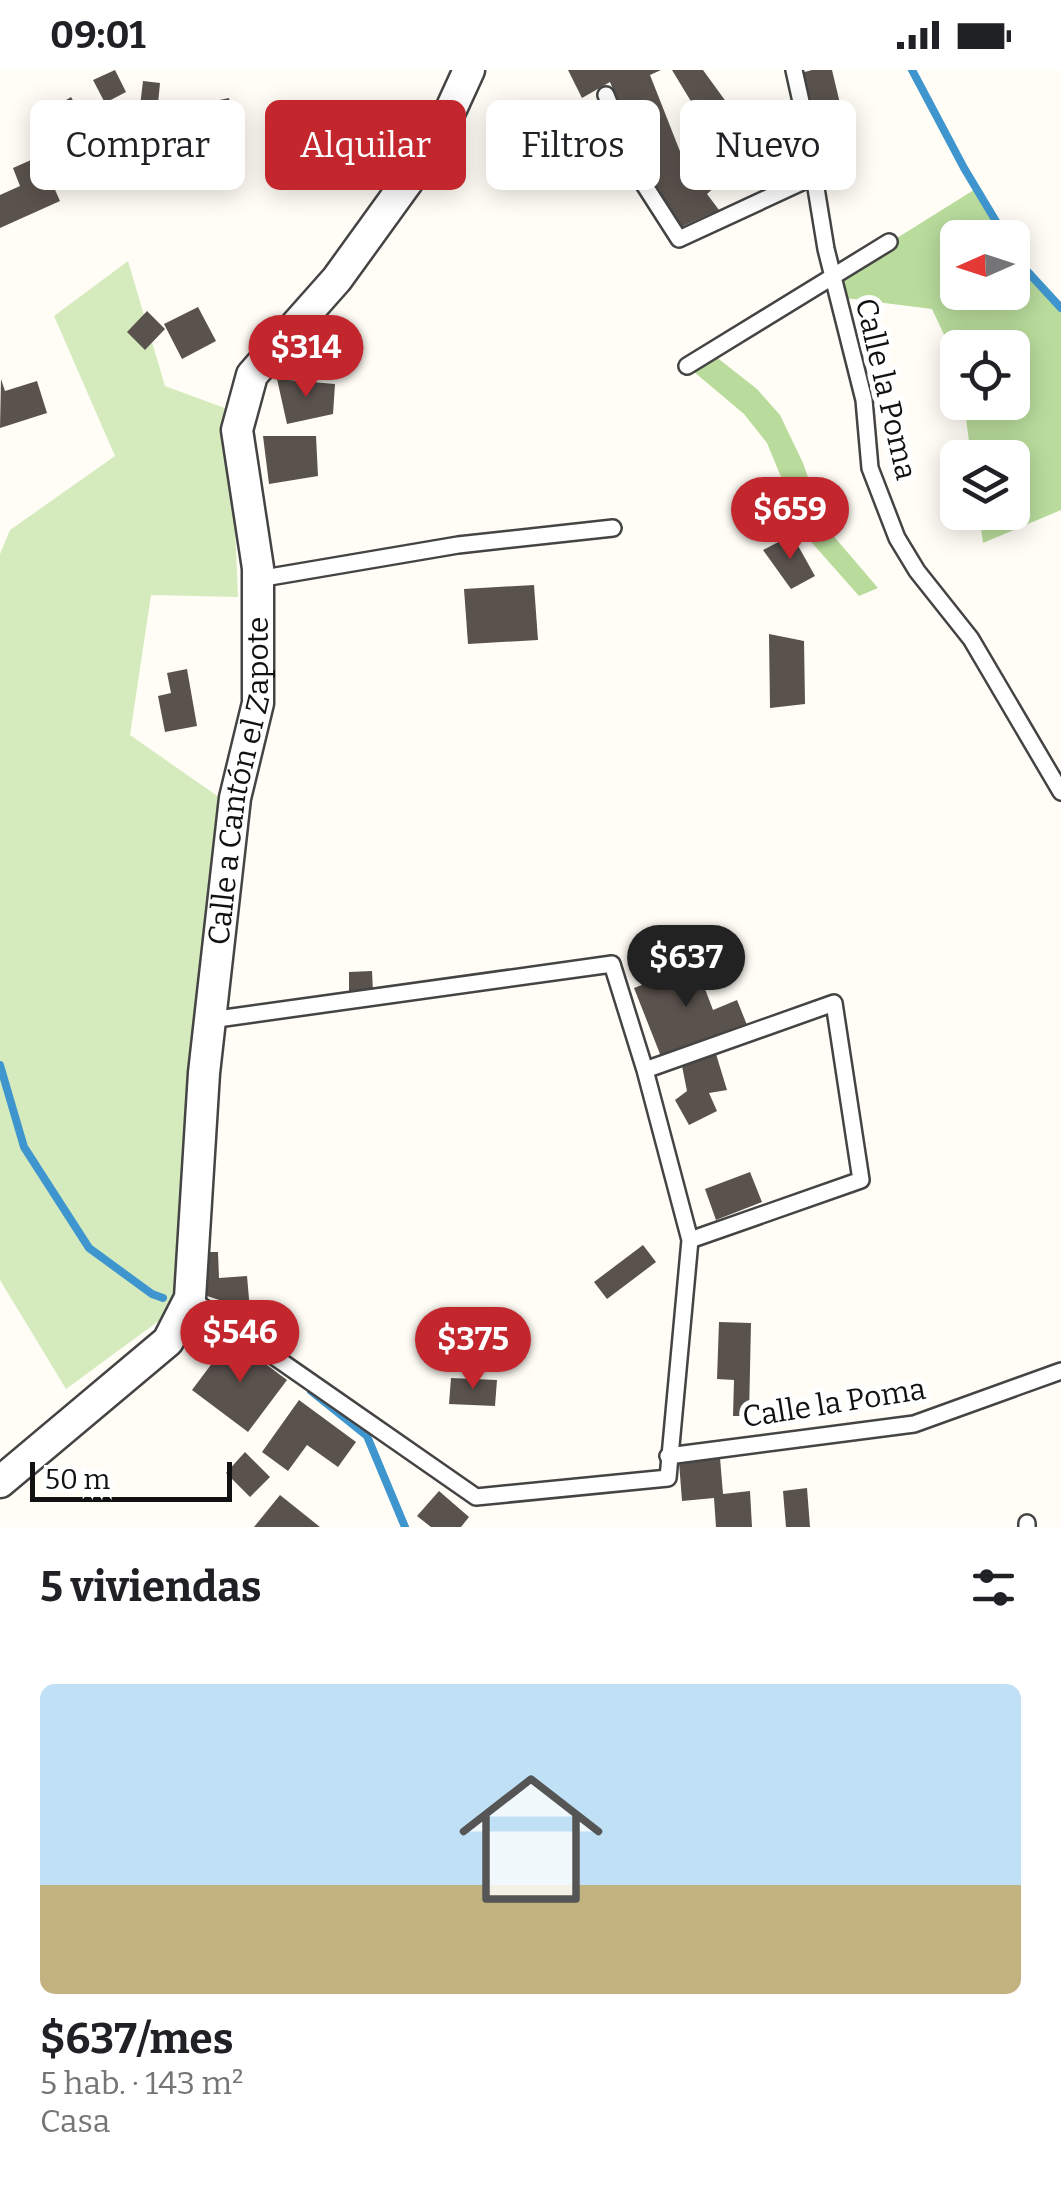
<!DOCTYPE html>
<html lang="es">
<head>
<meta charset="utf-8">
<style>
  body { margin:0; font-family:Bitter,serif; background:#f6f6f6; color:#202124; height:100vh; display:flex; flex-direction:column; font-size:38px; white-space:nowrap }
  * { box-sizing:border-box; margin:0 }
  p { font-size:32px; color:#757577 }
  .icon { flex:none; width:55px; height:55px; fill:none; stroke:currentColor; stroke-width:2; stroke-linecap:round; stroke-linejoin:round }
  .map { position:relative; height:1457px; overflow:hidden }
  .details { display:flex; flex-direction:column; background:#fff; flex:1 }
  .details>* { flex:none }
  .top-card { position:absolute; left:30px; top:30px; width:1002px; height:90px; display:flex; gap:20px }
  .needle { width:65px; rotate:267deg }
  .controls { position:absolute; left:940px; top:150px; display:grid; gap:20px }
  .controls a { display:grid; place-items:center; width:90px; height:90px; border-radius:15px; background:#fff; box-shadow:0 5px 25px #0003; font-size:50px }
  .scale { position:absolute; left:30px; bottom:25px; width:202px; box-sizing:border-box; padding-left:10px; border:5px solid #111; border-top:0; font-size:28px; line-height:35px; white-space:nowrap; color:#111; -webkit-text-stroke:8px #fff; paint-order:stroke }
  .price { position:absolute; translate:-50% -85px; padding:0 22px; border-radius:35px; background:#c4262e; color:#fff; font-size:32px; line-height:65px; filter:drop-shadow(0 2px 5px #0008) }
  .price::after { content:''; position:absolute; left:50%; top:60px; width:30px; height:22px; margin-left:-15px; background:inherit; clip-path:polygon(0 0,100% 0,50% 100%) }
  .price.current { background:#222; color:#fff }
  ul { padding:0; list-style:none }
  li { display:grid; align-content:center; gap:20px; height:530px; padding:0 40px }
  li span { display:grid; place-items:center; height:310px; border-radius:15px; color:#555 }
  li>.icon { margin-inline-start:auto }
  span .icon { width:180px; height:180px; fill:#fffc; stroke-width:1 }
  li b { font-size:42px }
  h2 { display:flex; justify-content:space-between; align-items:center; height:120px; padding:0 40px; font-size:42px }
  .chip { padding:0 35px; border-radius:15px; background:#fff; box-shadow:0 5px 25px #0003; font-size:35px; line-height:90px }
  .chip.current { background:#c4262e; color:#fff }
  .status { display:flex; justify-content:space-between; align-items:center; height:70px; padding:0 50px; background:#fff; direction:ltr }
  .status svg { height:28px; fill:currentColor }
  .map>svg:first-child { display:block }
  .green { fill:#d5ebbd }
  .forest { fill:#b9dc9c }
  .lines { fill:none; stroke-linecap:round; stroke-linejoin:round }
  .stream { stroke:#3f96cf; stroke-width:8 }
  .building { fill:#5a524d }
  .service-casing { stroke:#444; stroke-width:20 }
  .minor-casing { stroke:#444; stroke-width:35 }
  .service { stroke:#fff; stroke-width:15 }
  .minor { stroke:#fff; stroke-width:30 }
  .labels { text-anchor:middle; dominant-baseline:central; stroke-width:10; stroke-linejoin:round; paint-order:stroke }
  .street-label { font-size:30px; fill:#111; stroke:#fff }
</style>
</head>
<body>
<div class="status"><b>09:01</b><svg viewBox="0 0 49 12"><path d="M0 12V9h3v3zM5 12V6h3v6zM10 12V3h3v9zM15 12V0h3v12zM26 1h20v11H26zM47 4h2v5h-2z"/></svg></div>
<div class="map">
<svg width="1061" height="1457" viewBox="0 0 1061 1457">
  <rect width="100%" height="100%" fill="#fffdf5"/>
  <!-- green -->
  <path class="green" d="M 128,191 L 165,316 L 230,340 L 238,527 L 151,525 L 130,665 L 223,730 L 179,1236 L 66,1319 L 0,1210 L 0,484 L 10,460 L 115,386 L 54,246 Z"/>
  <!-- forest -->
  <path class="forest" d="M 977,118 L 1006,167 L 958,168 L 958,222 L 1012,222 L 1013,177 L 1027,201 L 1061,240 L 1061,440 L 983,473 L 979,443 L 1012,442 L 1012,388 L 971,387 L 964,333 L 1012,332 L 1012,278 L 958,278 L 957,292 L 932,239 L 837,227 L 833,208 Z
    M 715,286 L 757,319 L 780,345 L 803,393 L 825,456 L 878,518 L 859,526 L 805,465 L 767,373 L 744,344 L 687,296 Z"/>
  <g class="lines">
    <!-- stream -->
    <path class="stream" d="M 912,0 L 964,98 L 1006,168
      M 1012,177 L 1027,201 L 1061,238
      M 0,995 L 24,1077 L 89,1178 L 152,1224 L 163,1228
      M 311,1321 L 367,1366 L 405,1457"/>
  </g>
  <!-- building -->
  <path class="building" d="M 115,0 L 126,22 L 105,33 L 93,10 Z
    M 568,0 L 661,0 L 650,5 L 683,89 L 698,103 L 706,95 L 719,113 L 707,124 L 719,140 L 681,157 L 646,104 L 610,12 L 582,28 Z
    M 672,0 L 703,0 L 751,66 L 721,81 Z
    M 812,0 L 832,0 L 853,88 L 824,95 L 801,3 Z
    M 143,11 L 160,13 L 158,34 L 184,65 L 173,74 L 140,36 Z
    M 71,27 L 85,52 L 54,70 L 40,46 Z
    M 229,28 L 239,77 L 215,81 L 205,33 Z
    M 596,80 L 610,107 L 587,119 L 573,92 Z
    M 40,86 L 60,131 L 0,158 L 0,125 L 20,116 L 13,98 Z
    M 198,237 L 216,271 L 182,289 L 164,254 Z
    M 147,241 L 165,259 L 145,280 L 127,262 Z
    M 1,309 L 5,321 L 37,311 L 47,343 L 0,358 Z
    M 277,309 L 335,314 L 333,344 L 287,354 Z
    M 263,366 L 316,366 L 318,406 L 269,414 Z
    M 792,465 L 815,506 L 791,519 L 763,480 Z
    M 534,515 L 538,570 L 468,574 L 464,519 Z
    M 769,564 L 804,571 L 805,634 L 770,638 Z
    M 187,599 L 197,656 L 165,662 L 158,626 L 171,623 L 167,603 Z
    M 706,890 L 716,915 L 705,919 L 713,940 L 737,930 L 747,955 L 662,989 L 634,918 Z
    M 372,901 L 373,922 L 349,922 L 349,902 Z
    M 716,984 L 727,1020 L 709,1023 L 717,1041 L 689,1055 L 675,1030 L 687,1021 L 682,996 Z
    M 750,1102 L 762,1132 L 716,1150 L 705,1119 Z
    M 643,1175 L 656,1192 L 607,1229 L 594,1212 Z
    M 204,1182 L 218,1182 L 219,1208 L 247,1206 L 250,1240 L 207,1226 Z
    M 719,1252 L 751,1253 L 749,1346 L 733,1346 L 734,1310 L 717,1309 Z
    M 231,1268 L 287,1310 L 248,1362 L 192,1320 Z
    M 451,1308 L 497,1310 L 495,1336 L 449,1334 Z
    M 299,1330 L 356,1372 L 338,1397 L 307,1375 L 288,1401 L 262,1382 Z
    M 245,1382 L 270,1407 L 250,1427 L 226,1403 Z
    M 720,1388 L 723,1424 L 750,1421 L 752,1457 L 716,1457 L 714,1428 L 682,1431 L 679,1392 Z
    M 807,1418 L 810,1457 L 786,1457 L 783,1421 Z
    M 439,1421 L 469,1447 L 461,1457 L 431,1457 L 417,1446 Z
    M 280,1425 L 320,1457 L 254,1457 Z"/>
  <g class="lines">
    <defs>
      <path id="service" d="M 794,0 L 804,45 L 826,179 L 864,330 L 870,398 L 897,468 L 917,501 L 971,569 L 1061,722
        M 606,25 L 638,105 L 679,169 L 815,106
        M 687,296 L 889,172
        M 258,509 L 458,475 L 613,458
        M 645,1000 L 834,933 L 861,1110 L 690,1170
        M 190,1228 L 476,1427 L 668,1408 L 690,1170 L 645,1000 L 612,894 L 210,950
        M 668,1386 L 914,1354 L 1061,1301
        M 1027,1457 L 1027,1453"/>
      <g id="minor">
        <path id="s1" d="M 0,1412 L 168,1271 L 190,1228 L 204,1003 L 235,728 L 258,633 L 258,498 L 237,360 L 252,305 L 337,209 L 436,72 L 469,0"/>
      </g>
    </defs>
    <!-- service casing -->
    <use href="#service" class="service-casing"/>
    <!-- minor casing -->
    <use href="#minor" class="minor-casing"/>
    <!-- service -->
    <use href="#service" class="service"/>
    <!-- minor -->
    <use href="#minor" class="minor"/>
  </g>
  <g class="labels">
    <!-- street labels -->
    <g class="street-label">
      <text transform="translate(886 319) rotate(77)">Calle la Poma</text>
      <text stroke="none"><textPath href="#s1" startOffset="788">Calle a Cantón el Zapote</textPath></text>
      <text transform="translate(834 1333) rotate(-9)">Calle la Poma</text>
    </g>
  </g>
</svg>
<div class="controls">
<a><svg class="needle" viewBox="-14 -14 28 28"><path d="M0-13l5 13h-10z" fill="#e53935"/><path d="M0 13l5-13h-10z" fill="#757577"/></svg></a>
<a><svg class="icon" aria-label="locate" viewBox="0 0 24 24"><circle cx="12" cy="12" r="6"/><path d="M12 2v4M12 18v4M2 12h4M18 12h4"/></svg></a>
<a><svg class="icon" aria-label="layers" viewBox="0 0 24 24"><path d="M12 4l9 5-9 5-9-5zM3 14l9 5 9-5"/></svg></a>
</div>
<div class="scale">50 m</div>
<b class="price" style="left:306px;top:330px">$314</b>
<b class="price" style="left:790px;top:492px">$659</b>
<b class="price current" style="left:686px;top:940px">$637</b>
<b class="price" style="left:240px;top:1315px">$546</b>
<b class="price" style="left:473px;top:1322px">$375</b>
<div class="top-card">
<a class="chip">Comprar</a>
<a class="chip current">Alquilar</a>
<a class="chip">Filtros</a>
<a class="chip">Nuevo</a>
</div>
</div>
<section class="details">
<h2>5 viviendas<svg class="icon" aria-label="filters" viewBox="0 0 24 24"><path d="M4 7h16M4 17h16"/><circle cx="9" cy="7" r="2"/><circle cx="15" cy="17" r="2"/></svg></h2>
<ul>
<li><span style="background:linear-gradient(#bfe0f5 65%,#c2b280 0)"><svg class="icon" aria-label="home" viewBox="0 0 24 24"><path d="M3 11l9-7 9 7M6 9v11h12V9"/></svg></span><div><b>$637/mes</b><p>5 hab. · 143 m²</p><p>Casa</p></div></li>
</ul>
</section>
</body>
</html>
